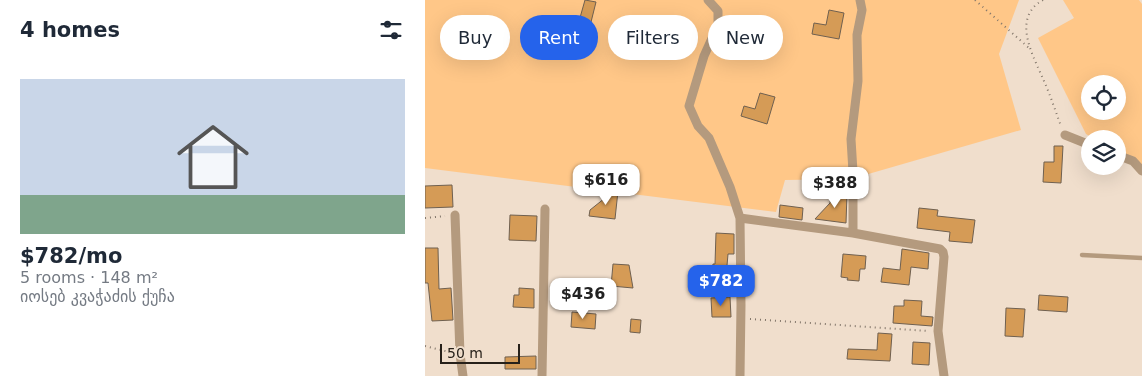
<!DOCTYPE html>
<html lang="en">
<head>
<meta charset="utf-8">
<style>
  body { margin:0; font-family:"DejaVu Sans","Noto Sans Georgian",sans-serif; background:#f2f2f3; color:#1f2937; height:100vh; display:flex; flex-direction:column; font-size:19px; white-space:nowrap }
  * { box-sizing:border-box; margin:0 }
  p { font-size:16px; color:#747a83 }
  .icon { flex:none; width:28px; height:28px; fill:none; stroke:currentColor; stroke-width:2; stroke-linecap:round; stroke-linejoin:round }
  .map { position:relative; flex:1; overflow:hidden }
  .details { display:flex; flex-direction:column; background:#fff; width:425px }
  .details>* { flex:none }
  .banner { position:absolute; left:15px; top:15px; width:475px; height:45px; display:flex; gap:10px }
  .controls { position:absolute; left:656px; top:75px; display:grid; gap:10px }
  .controls a { display:grid; place-items:center; width:45px; height:45px; border-radius:50%; background:#fff; box-shadow:0 5px 20px #0002; font-size:25px }
  .scale { position:absolute; left:15px; bottom:12px; width:80px; box-sizing:border-box; padding-left:5px; border:2px solid #27211a; border-top:0; font-size:14px; line-height:18px; white-space:nowrap; color:#27211a; -webkit-text-stroke:4px #f0decc; paint-order:stroke }
  .price { position:absolute; translate:-50% -42px; padding:0 11px; border-radius:10px; background:#fff; color:#222; font-size:16px; line-height:32px; filter:drop-shadow(0 1px 2px #0008) }
  .price::after { content:''; position:absolute; left:50%; top:30px; width:15px; height:11px; margin-left:-8px; background:inherit; clip-path:polygon(0 0,100% 0,50% 100%) }
  .price.active { background:#2563eb; color:#fff }
  ul { padding:0; list-style:none }
  li { display:grid; align-content:center; gap:10px; height:265px; padding:0 20px }
  li span { display:grid; place-items:center; height:155px; border-radius:0px; color:#555 }
  li>.icon { margin-inline-start:auto }
  span .icon { width:90px; height:90px; fill:#fffc; stroke-width:1 }
  li b { font-size:21px }
  h2 { display:flex; justify-content:space-between; align-items:center; height:60px; padding:0 20px; font-size:21px }
  .pill { padding:0 18px; border-radius:22px; background:#fff; box-shadow:0 5px 20px #0002; font-size:18px; line-height:45px }
  .pill.active { background:#2563eb; color:#fff }
  main { display:flex; flex:1; min-height:0 }
  .map>svg:first-child { display:block }
  .green { fill:#ffc788; fill-rule:evenodd }
  .building { fill:#d59b56; stroke:#6f6050 }
  .lines { fill:none; stroke-linecap:round; stroke-linejoin:round }
  .path { stroke:#82766a; stroke-width:2; stroke-dasharray:1 4; stroke-linecap:butt }
  .lane { stroke:#b49a7e; stroke-width:4.5 }
  .street { stroke:#b49a7e; stroke-width:9 }
</style>
</head>
<body>
<main>
<section class="details">
<h2>4 homes<svg class="icon" aria-label="filters" viewBox="0 0 24 24"><path d="M4 7h16M4 17h16"/><circle cx="9" cy="7" r="2"/><circle cx="15" cy="17" r="2"/></svg></h2>
<ul>
<li><span style="background:linear-gradient(#c9d6e8 75%,#7fa58c 0)"><svg class="icon" aria-label="home" viewBox="0 0 24 24"><path d="M3 11l9-7 9 7M6 9v11h12V9"/></svg></span><div><b>$782/mo</b><p>5 rooms · 148 m²</p><p>იოსებ კვაჭაძის ქუჩა</p></div></li>
</ul>
</section>
<div class="map">
<svg width="717" height="376" viewBox="0 0 717 376">
  <rect width="100%" height="100%" fill="#f0decc"/>
  <!-- green -->
  <path class="green" d="M 0,0 L 594,0 L 574,54 L 596,130 L 426,179 L 360,180 L 351,212 L 0,168 Z
    M 638,0 L 714,0 L 717,4 L 717,166 L 693,152 L 692,139 L 669,139 L 661,134 L 613,38 L 649,18 ZM 665,84 L 692,84 L 692,111 L 665,111 Z"/>
  <!-- building -->
  <path class="building" d="M 160,0 L 171,2 L 161,42 L 149,39 Z
    M 404,10 L 419,13 L 414,39 L 387,34 L 389,23 L 401,25 Z
    M 245,34 L 266,40 L 261,56 L 240,50 Z
    M 335,93 L 350,97 L 342,124 L 316,116 L 319,106 L 330,109 Z
    M 629,146 L 638,146 L 636,183 L 618,182 L 619,162 L 629,162 Z
    M 27,185 L 28,207 L 0,208 L 0,186 Z
    M 181,189 L 193,191 L 190,219 L 164,216 L 165,210 L 180,198 Z
    M 406,192 L 422,194 L 421,223 L 390,219 L 405,203 Z
    M 355,205 L 378,208 L 377,220 L 354,217 Z
    M 494,208 L 513,210 L 512,216 L 550,220 L 547,243 L 524,241 L 525,232 L 492,228 Z
    M 85,215 L 112,216 L 111,241 L 84,240 Z
    M 291,233 L 309,234 L 309,254 L 303,254 L 301,277 L 287,276 L 288,264 L 290,264 Z
    M 0,248 L 13,248 L 14,289 L 26,288 L 28,320 L 7,321 L 3,283 L 0,283 Z
    M 477,249 L 504,253 L 503,269 L 486,267 L 484,285 L 456,282 L 458,268 L 475,270 Z
    M 418,254 L 441,256 L 440,269 L 435,269 L 434,281 L 422,280 L 423,278 L 416,277 Z
    M 188,264 L 204,265 L 208,288 L 186,286 Z
    M 94,288 L 109,289 L 109,308 L 88,307 L 89,295 L 94,295 Z
    M 614,295 L 643,297 L 642,312 L 613,310 Z
    M 305,297 L 306,317 L 287,317 L 286,298 Z
    M 479,300 L 497,301 L 496,316 L 508,317 L 507,326 L 468,323 L 469,306 L 479,306 Z
    M 581,308 L 600,309 L 598,337 L 580,336 Z
    M 147,312 L 171,314 L 170,329 L 146,327 Z
    M 206,319 L 216,320 L 215,333 L 205,332 Z
    M 453,333 L 467,334 L 465,361 L 422,359 L 423,349 L 452,350 Z
    M 488,342 L 505,343 L 504,365 L 487,364 Z
    M 111,356 L 111,369 L 80,369 L 80,357 Z"/>
  <g class="lines">
    <!-- path -->
    <path class="path" d="M 550,0 L 604,48
      M 618,0 C 586,18 608,55 618,79 C 625,94 630,110 636,126
      M 0,218 L 20,216
      M 325,319 L 503,331
      M 0,346 L 24,352"/>
    <!-- lane -->
    <path class="lane" d="M 657,255 L 717,258"/>
    <!-- street -->
    <path class="street" d="M 283,0 L 293,11 L 293,25 L 279,56 L 264,106 L 273,126 L 284,138 L 305,187 L 315,218 L 316,305 L 315,376
      M 640,135 L 665,145
      M 692,155 L 708,161 L 717,171
      M 30,215 L 35,354 L 38,376
      M 315,218 L 428,233 L 515,249 L 518,252 L 519,257 L 513,331 L 519,376
      M 428,233 L 428,172 L 426,139 L 433,81 L 432,35 L 437,10 L 435,0
      M 117,376 L 120,209"/>
  </g>
</svg>
<div class="controls">
<a><svg class="icon" aria-label="locate" viewBox="0 0 24 24"><circle cx="12" cy="12" r="6"/><path d="M12 2v4M12 18v4M2 12h4M18 12h4"/></svg></a>
<a><svg class="icon" aria-label="layers" viewBox="0 0 24 24"><path d="M12 4l9 5-9 5-9-5zM3 14l9 5 9-5"/></svg></a>
</div>
<div class="scale">50 m</div>
<b class="price" style="left:181px;top:206px">$616</b>
<b class="price" style="left:410px;top:209px">$388</b>
<b class="price active" style="left:296px;top:307px">$782</b>
<b class="price" style="left:158px;top:320px">$436</b>
<div class="banner">
<a class="pill">Buy</a>
<a class="pill active">Rent</a>
<a class="pill">Filters</a>
<a class="pill">New</a>
</div>
</div>
</main>
</body>
</html>
